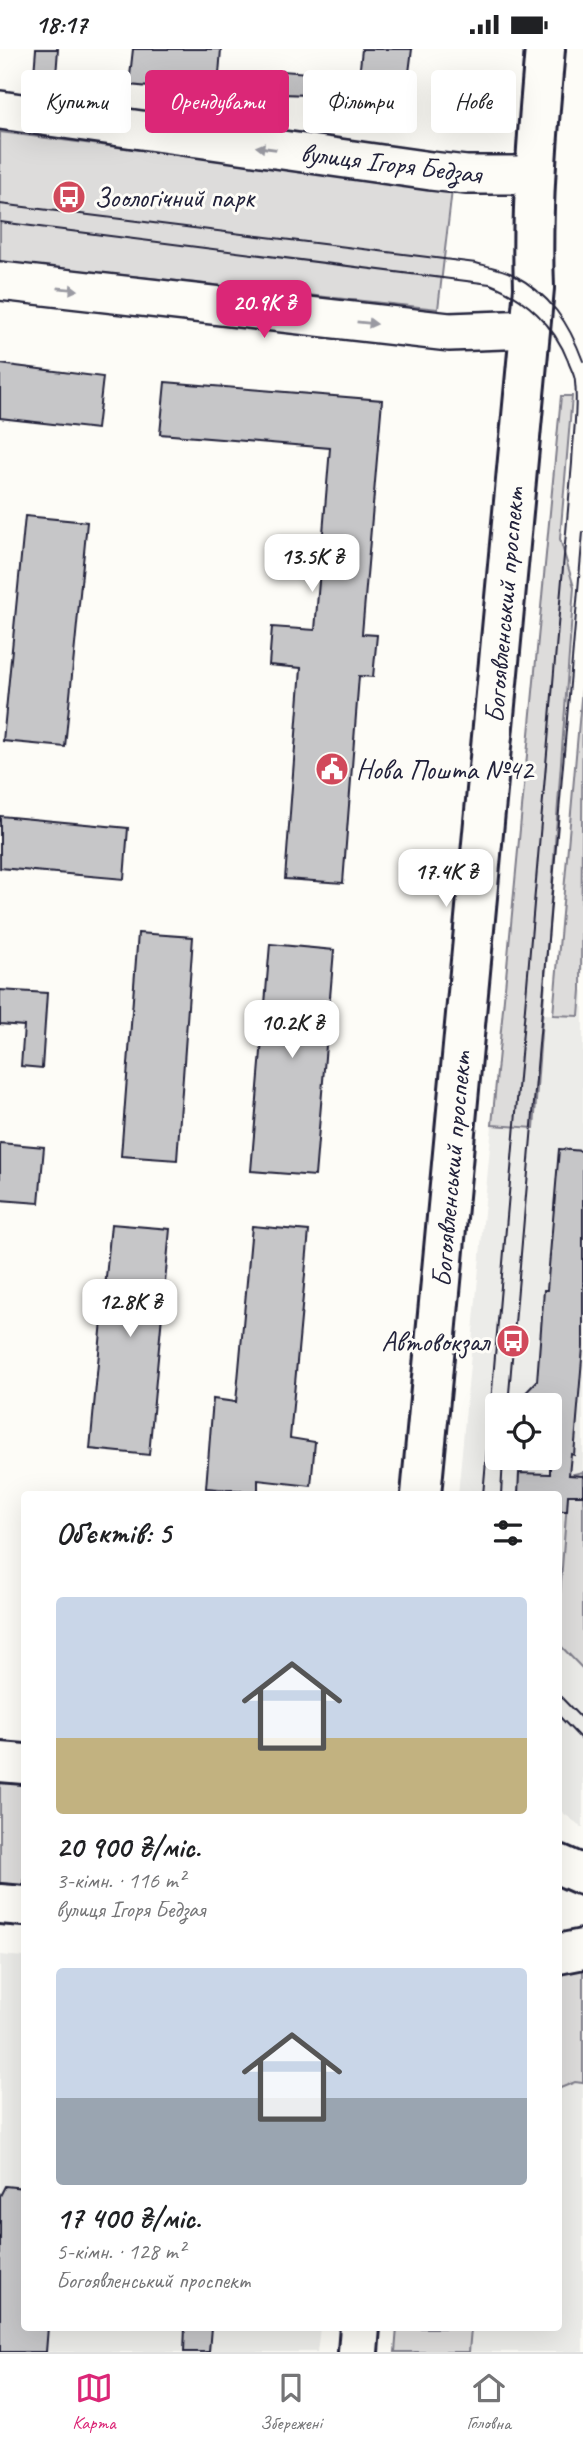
<!DOCTYPE html>
<html lang="uk">
<head>
<meta charset="utf-8">
<style>
  body { margin:0; font-family:Caveat,sans-serif; background:#f6f6f6; color:#202124; height:100vh; display:flex; flex-direction:column; font-size:26px; white-space:nowrap }
  * { box-sizing:border-box; margin:0 }
  p { font-size:23px; color:#757577 }
  .icon { flex:none; width:38px; height:38px; fill:none; stroke:currentColor; stroke-width:2; stroke-linecap:round; stroke-linejoin:round }
  .map { position:relative; flex:1; overflow:hidden }
  .panel { position:absolute; left:21px; top:1442px; width:541px; height:840px; display:flex; flex-direction:column; background:#fff; border-radius:7px; box-shadow:0 7px 28px #0002 }
  .panel>* { flex:none }
  .banner { position:absolute; left:21px; top:21px; width:542px; height:63px; display:flex; gap:14px }
  .buttons { position:absolute; left:485px; top:1344px; display:grid; gap:14px }
  .buttons a { display:grid; place-items:center; width:77px; height:77px; border-radius:7px; background:#fff; box-shadow:0 7px 28px #0002; font-size:35px }
  .price { position:absolute; translate:-50% -60px; padding:0 16px; border-radius:14px; background:#fff; color:#222; font-size:23px; line-height:46px; filter:drop-shadow(0 2px 4px #0008) }
  .price::after { content:''; position:absolute; left:50%; top:42px; width:21px; height:16px; margin-left:-10px; background:inherit; clip-path:polygon(0 0,100% 0,50% 100%) }
  .price.on { background:#db2777; color:#fff }
  ul { padding:0; list-style:none }
  li { display:grid; align-content:center; gap:14px; height:371px; padding:0 35px }
  li span { display:grid; place-items:center; height:217px; border-radius:7px; color:#555 }
  li>.icon { margin-inline-start:auto }
  span .icon { width:126px; height:126px; fill:#fffc; stroke-width:1 }
  li b { font-size:30px }
  h2 { display:flex; justify-content:space-between; align-items:center; height:84px; padding:0 35px; font-size:30px }
  .chip { padding:0 24px; border-radius:7px; background:#fff; box-shadow:0 7px 28px #0002; font-size:24px; line-height:63px }
  .chip.on { background:#db2777; color:#fff }
  .status { display:flex; justify-content:space-between; align-items:center; height:49px; padding:0 35px; background:#fff; direction:ltr }
  .status svg { height:19px; fill:currentColor }
  .menu { display:flex; justify-content:space-around; align-items:center; height:98px; border-top:2px solid #e0e0e0; background:#fff; font-size:19px; color:#757577 }
  .menu a { display:grid; justify-items:center; gap:4px }
  .menu .on { color:#db2777 }
  .map>svg:first-child { display:block }
  .built { fill:#ecece9; fill-rule:evenodd }
  .green { fill:#dddcdb; stroke:#807f8b; stroke-width:2 }
  .building { fill:#c6c6c8; stroke:#22223b; stroke-width:2 }
  .lines { fill:none; stroke-linecap:round; stroke-linejoin:round }
  .minor-casing { stroke:#22223b; stroke-width:42 }
  .major-casing { stroke:#22223b; stroke-width:44 }
  .minor { stroke:#fdfcf7; stroke-width:37 }
  .major { stroke:#fdfcf7; stroke-width:38 }
  .tram { stroke:#22223b; stroke-width:2 }
  .oneway { fill:#9a9aa2 }
  .labels { text-anchor:middle; dominant-baseline:central; stroke-width:6; stroke-linejoin:round; paint-order:stroke }
  .street-label { font-size:28px; fill:#22223b; stroke:#fdfcf7 }
  .poi-label { font-size:28px; fill:#22223b; stroke:#fdfcf7; text-anchor:start }
</style>
</head>
<body>
<div class="status"><b>18:17</b><svg viewBox="0 0 49 12"><path d="M0 12V9h3v3zM5 12V6h3v6zM10 12V3h3v9zM15 12V0h3v12zM26 1h20v11H26zM47 4h2v5h-2z"/></svg></div>
<div class="map">
<svg width="583" height="2303" viewBox="0 0 583 2303">
  <rect width="100%" height="100%" fill="#fdfcf7"/>
  <filter id="ink" filterUnits="userSpaceOnUse"><feTurbulence type="fractalNoise" baseFrequency=".0143" numOctaves="2"/><feDisplacementMap in="SourceGraphic" scale="14" xChannelSelector="R" yChannelSelector="G"/><feConvolveMatrix kernelMatrix="1 2 1 2 8 2 1 2 1" color-interpolation-filters="sRGB"/></filter>
  <g filter="url(#ink)">
    <!-- built -->
    <path class="built" d="M 581,941 L 583,942 L 583,1779 L 558,1760 L 558,1446 L 458,1446 L 492,1076 L 534,1079 L 544,965 L 579,967 ZM 497,1356 L 550,1356 L 550,1409 L 497,1409 Z
      M 0,1906 L 24,1908 L 24,2278 L 320,2279 L 317,2303 L 0,2303 Z
      M 583,1917 L 583,2303 L 395,2303 L 397,2279 L 558,2278 L 558,1926 Z"/>
    <!-- green -->
    <path class="green" d="M 0,83 L 452,141 L 438,260 L 0,213 Z
      M 561,347 L 572,347 L 560,490 L 574,538 L 534,1079 L 492,1076 Z
      M 583,628 L 581,941 L 579,967 L 553,966 Z
      M 583,1423 L 583,1620 L 558,1594 L 558,1572 L 569,1426 Z
      M 0,1729 L 24,1731 L 24,1842 L 0,1840 Z
      M 583,1917 L 583,2034 L 575,2033 L 558,2040 L 558,1926 Z
      M 397,2279 L 471,2279 L 469,2303 L 395,2303 Z"/>
    <!-- building -->
    <path class="building" d="M 36,0 L 58,0 L 56,27 L 34,25 Z
      M 133,0 L 221,0 L 217,51 L 182,47 L 182,41 L 129,36 Z
      M 362,0 L 412,0 L 403,71 L 308,60 L 309,46 L 282,45 L 283,22 L 359,28 Z
      M 0,315 L 103,328 L 97,380 L 0,369 Z
      M 165,333 L 382,351 L 362,585 L 377,586 L 373,628 L 359,627 L 343,834 L 285,830 L 301,619 L 269,616 L 272,578 L 315,581 L 330,399 L 160,385 Z
      M 25,467 L 87,473 L 65,698 L 3,692 Z
      M 0,767 L 128,779 L 124,830 L 0,819 Z
      M 138,884 L 193,888 L 177,1111 L 121,1107 Z
      M 270,895 L 334,901 L 315,1127 L 251,1122 Z
      M 0,941 L 47,944 L 42,1019 L 21,1017 L 24,977 L 0,975 Z
      M 0,1094 L 44,1098 L 39,1154 L 0,1151 Z
      M 559,1100 L 583,1102 L 583,1298 L 574,1406 L 571,1405 L 569,1426 L 583,1427 L 583,1446 L 568,1446 L 567,1462 L 558,1462 L 558,1446 L 518,1446 L 519,1424 L 550,1425 L 550,1356 L 514,1356 L 537,1332 L 544,1241 L 547,1241 Z
      M 111,1175 L 170,1180 L 149,1406 L 90,1400 Z
      M 252,1177 L 309,1182 L 290,1389 L 315,1393 L 311,1437 L 258,1431 L 258,1443 L 206,1439 L 213,1350 L 236,1353 Z
      M 5,2137 L 24,2139 L 24,2278 L 48,2278 L 46,2303 L 0,2303 L 0,2147 Z
      M 185,2278 L 211,2278 L 209,2303 L 184,2303 Z"/>
    <g class="lines">
      <defs>
        <path id="minor" d="M 0,61 L 431,122 L 466,126 L 533,126
          M 0,232 L 449,283 L 530,280"/>
        <path id="major" d="M 421,1446 L 534,239 C 531,159 538,80 545,0
          M 0,1713 L 24,1715
          M 558,1815 L 583,1826
          M 0,1855 L 24,1857
          M 558,1905 L 583,1900
          M 358,2303 L 360,2278"/>
      </defs>
      <!-- minor casing -->
      <use href="#minor" class="minor-casing"/>
      <!-- major casing -->
      <use href="#major" class="major-casing"/>
      <!-- minor -->
      <use href="#minor" class="minor"/>
      <!-- major -->
      <use href="#major" class="major"/>
      <!-- tram -->
      <path class="tram" d="M 0,155 L 476,214 C 487,217 502,220 512,225 C 550,245 569,274 583,312
        M 0,173 L 490,235 C 526,249 554,276 568,312 C 570,319 575,326 575,333 C 578,357 573,388 572,414 L 483,1446
        M 508,1356 L 583,483
        M 501,1446 L 503,1409
        M 558,1645 L 583,1671
        M 558,1666 L 583,1692"/>
    </g>
    <!-- one-way arrows -->
    <defs><path id="oneway-solid" d="M-6-.8H1V-3.2L6.5 0L1 3.2V.8H-6Z" transform="scale(1.75)"/></defs>
    <g class="oneway">
      <use href="#oneway-solid" transform="translate(266 99) rotate(-172)"/>
      <use href="#oneway-solid" transform="translate(68 240) rotate(6)"/>
      <use href="#oneway-solid" transform="translate(367 274) rotate(6)"/>
    </g>
  </g>
  <!-- icons -->
  <defs>
    <symbol id="bus-disc" viewBox="-11 -11 22 22"><circle r="9.5" fill="#d1495b" stroke="#fdfcf7"/><path d="M-5-6H5V4H4V6H2V4H-2V6H-4V4H-5ZM-3.5-4V0h7V-4ZM-3.5 1.2v1.5H-2V1.2ZM2 1.2v1.5H3.5V1.2Z" fill="#fff"/></symbol>
    <symbol id="civic-disc" viewBox="-11 -11 22 22"><circle r="9.5" fill="#d1495b" stroke="#fdfcf7"/><path d="M-.6-6.5H3V-4.5H.6V-3L4-1V1h2V6H-6V1h2V-1L-.6-3ZM-1.2 2.5V6h2.4V2.5Z" fill="#fff"/></symbol>
  </defs>
  <g fill-rule="evenodd">
    <use href="#bus-disc" x="50" y="129" width="38" height="38"/>
    <use href="#civic-disc" x="313" y="701" width="38" height="38"/>
    <use href="#bus-disc" x="494" y="1273" width="38" height="38"/>
  </g>
  <g class="labels">
    <!-- street labels -->
    <g class="street-label">
      <text transform="translate(391 114) rotate(7)">вулиця Ігоря Бедзая</text>
      <text transform="translate(504 556) rotate(-85)">Богоявленський проспект</text>
      <text transform="translate(451 1120) rotate(-85)">Богоявленський проспект</text>
    </g>
    <!-- poi labels -->
    <g class="poi-label">
      <text x="94" y="148">Зоологічний парк</text>
      <text x="356" y="720">Нова Пошта №42</text>
      <text x="489" y="1292" text-anchor="end">Автовокзал</text>
    </g>
  </g>
</svg>
<div class="buttons">
<a><svg class="icon" aria-label="locate" viewBox="0 0 24 24"><circle cx="12" cy="12" r="6"/><path d="M12 2v4M12 18v4M2 12h4M18 12h4"/></svg></a>
</div>
<b class="price on" style="left:264px;top:291px">20.9K ₴</b>
<b class="price" style="left:312px;top:545px">13.5K ₴</b>
<b class="price" style="left:446px;top:860px">17.4K ₴</b>
<b class="price" style="left:292px;top:1011px">10.2K ₴</b>
<b class="price" style="left:130px;top:1290px">12.8K ₴</b>
<div class="banner">
<a class="chip">Купити</a>
<a class="chip on">Орендувати</a>
<a class="chip">Фільтри</a>
<a class="chip">Нове</a>
</div>
<section class="panel">
<h2>Об’єктів: 5<svg class="icon" aria-label="filters" viewBox="0 0 24 24"><path d="M4 7h16M4 17h16"/><circle cx="9" cy="7" r="2"/><circle cx="15" cy="17" r="2"/></svg></h2>
<ul>
<li><span style="background:linear-gradient(#c9d6e8 65%,#c2b280 0)"><svg class="icon" aria-label="home" viewBox="0 0 24 24"><path d="M3 11l9-7 9 7M6 9v11h12V9"/></svg></span><div><b>20 900 ₴/міс.</b><p>3-кімн. · 116 m²</p><p>вулиця Ігоря Бедзая</p></div></li>
<li><span style="background:linear-gradient(#c9d6e8 60%,#9aa5b1 0)"><svg class="icon" aria-label="home" viewBox="0 0 24 24"><path d="M3 11l9-7 9 7M6 9v11h12V9"/></svg></span><div><b>17 400 ₴/міс.</b><p>5-кімн. · 128 m²</p><p>Богоявленський проспект</p></div></li>
</ul>
</section>
</div>
<nav class="menu">
<a class="on"><svg class="icon" aria-label="map" viewBox="0 0 24 24"><path d="M3 6l6-2 6 2 6-2v14l-6 2-6-2-6 2zM9 4v14M15 6v14"/></svg>Карта</a>
<a><svg class="icon" aria-label="saved" viewBox="0 0 24 24"><path d="M7 4h10v16l-5-4-5 4z"/></svg>Збережені</a>
<a><svg class="icon" aria-label="home" viewBox="0 0 24 24"><path d="M3 11l9-7 9 7M6 9v11h12V9"/></svg>Головна</a>
</nav>
</body>
</html>
